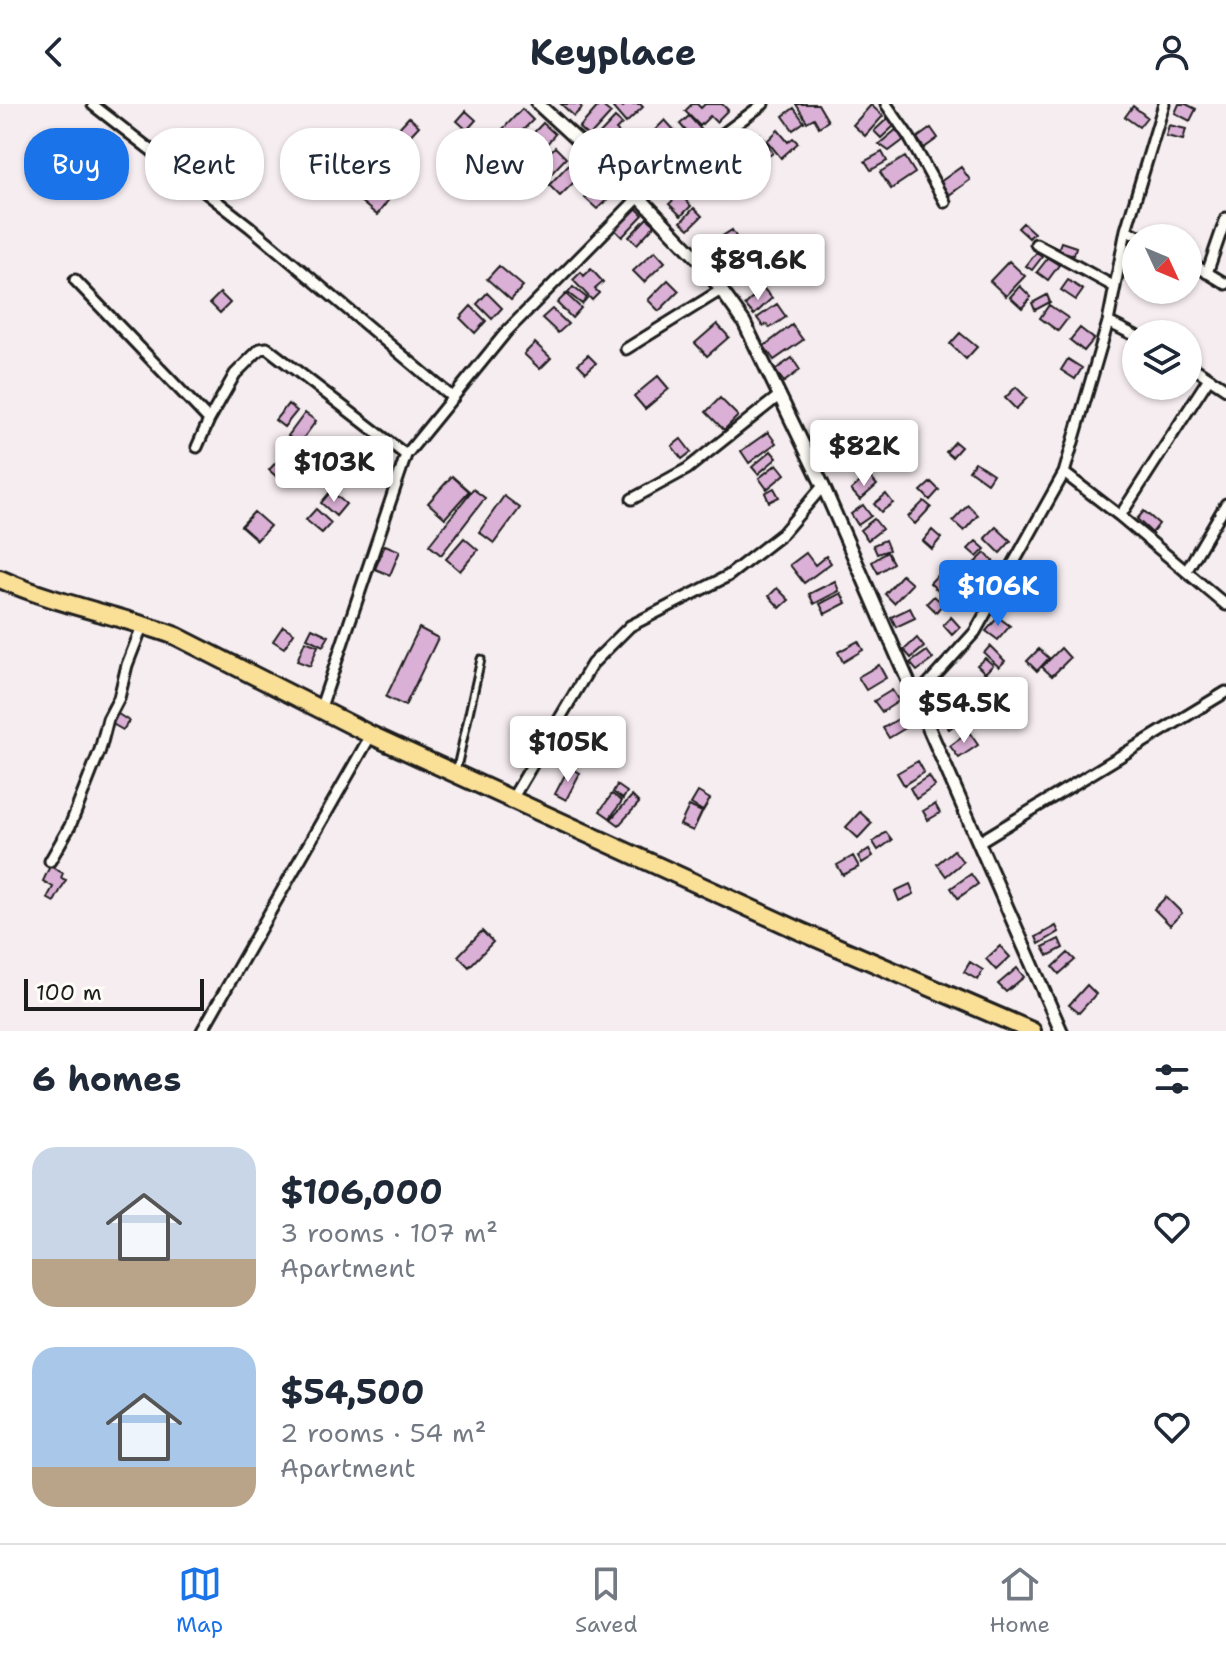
<!DOCTYPE html>
<html lang="en">
<head>
<meta charset="utf-8">
<style>
  body { margin:0; font-family:"Shantell Sans",sans-serif; background:#f6f6f7; color:#1f2937; height:100vh; display:flex; flex-direction:column; font-size:30px; white-space:nowrap }
  * { box-sizing:border-box; margin:0 }
  p { font-size:26px; color:#747a83 }
  .icon { flex:none; width:44px; height:44px; fill:none; stroke:currentColor; stroke-width:2; stroke-linecap:round; stroke-linejoin:round }
  .map { position:relative; height:927px; overflow:hidden }
  .panel { display:flex; flex-direction:column; background:#fff; flex:1 }
  .panel>* { flex:none }
  .top-card { position:absolute; left:24px; top:24px; width:800px; height:72px; display:flex; gap:16px }
  .needle { width:52px; rotate:134deg }
  .tools { position:absolute; left:1122px; top:120px; display:grid; gap:16px }
  .tools a { display:grid; place-items:center; width:80px; height:80px; border-radius:50%; background:#fff; box-shadow:0 2px 6px #0004; font-size:40px }
  .scale { position:absolute; left:24px; bottom:20px; width:180px; box-sizing:border-box; padding-left:8px; border:4px solid #1c1c1c; border-top:0; font-size:22px; line-height:28px; white-space:nowrap; color:#1c1c1c; -webkit-text-stroke:6px #fdfcf7; paint-order:stroke }
  .price { position:absolute; translate:-50% -68px; padding:0 18px; border-radius:8px; background:#fff; color:#222; font-size:26px; line-height:52px; filter:drop-shadow(0 2px 4px #0008) }
  .price::after { content:''; position:absolute; left:50%; top:48px; width:24px; height:18px; margin-left:-12px; background:inherit; clip-path:polygon(0 0,100% 0,50% 100%) }
  .price.active { background:#1a73e8; color:#fff }
  ul { padding:0; list-style:none }
  li { display:flex; align-items:center; gap:24px; height:200px; padding:0 32px }
  li span { display:grid; place-items:center; flex:none; width:224px; height:160px; border-radius:24px; color:#555 }
  li>.icon { margin-inline-start:auto }
  span .icon { width:96px; height:96px; fill:#fffc; stroke-width:1 }
  li b { font-size:34px }
  h2 { display:flex; justify-content:space-between; align-items:center; height:96px; padding:0 32px; font-size:34px }
  .pill { padding:0 28px; border-radius:32px; background:#fff; box-shadow:0 2px 6px #0004; font-size:28px; line-height:72px }
  .pill.active { background:#1a73e8; color:#fff }
  header { display:flex; justify-content:space-between; align-items:center; height:104px; padding:0 32px; background:#fff; font-size:36px; font-weight:700 }
  .menu { display:flex; justify-content:space-around; align-items:center; height:112px; border-top:2px solid #e0e1e3; background:#fff; font-size:22px; color:#747a83 }
  .menu a { display:grid; justify-items:center; gap:4px }
  .menu .active { color:#1a73e8 }
  .map>svg:first-child { display:block }
  .building { fill:#dbb0d6; stroke:#1c1c1c; stroke-width:2 }
  .lines { fill:none; stroke-linecap:round; stroke-linejoin:round }
  .service-casing { stroke:#1c1c1c; stroke-width:11 }
  .minor-casing { stroke:#1c1c1c; stroke-width:15 }
  .tertiary-casing { stroke:#1c1c1c; stroke-width:17 }
  .trunk-casing { stroke:#1c1c1c; stroke-width:22 }
  .service { stroke:#fdfcf7; stroke-width:5 }
  .minor { stroke:#fdfcf7; stroke-width:9 }
  .tertiary { stroke:#fdfcf7; stroke-width:11 }
  .trunk { stroke:#fadf96; stroke-width:16 }
</style>
</head>
<body>
<header><svg class="icon" aria-label="back" viewBox="0 0 24 24"><path d="M15 5l-7 7 7 7"/></svg>Keyplace<svg class="icon" aria-label="person" viewBox="0 0 24 24"><circle cx="12" cy="8" r="4"/><path d="M4 21q1-7 8-7t8 7"/></svg></header>
<div class="map">
<svg width="1226" height="927" viewBox="0 0 1226 927">
  <rect width="100%" height="100%" fill="#f6edf0"/>
  <filter id="ink" filterUnits="userSpaceOnUse"><feTurbulence type="fractalNoise" baseFrequency=".0125" numOctaves="2"/><feDisplacementMap in="SourceGraphic" scale="16" xChannelSelector="R" yChannelSelector="G"/><feConvolveMatrix kernelMatrix="1 2 1 2 8 2 1 2 1" color-interpolation-filters="sRGB"/></filter>
  <g filter="url(#ink)">
    <!-- building -->
    <path class="building" d="M 561,0 L 579,0 L 582,4 L 574,12 Z
      M 600,0 L 611,9 L 589,33 L 579,24 Z
      M 618,0 L 623,3 L 626,0 L 640,0 L 643,3 L 626,19 L 613,4 Z
      M 692,0 L 697,0 L 701,4 L 705,0 L 722,0 L 728,6 L 716,18 L 710,12 L 700,22 L 685,7 Z
      M 796,0 L 818,0 L 828,17 L 819,23 L 814,14 L 807,18 Z
      M 1179,0 L 1186,0 L 1196,5 L 1190,17 L 1175,9 Z
      M 871,1 L 883,12 L 865,32 L 853,21 Z
      M 1133,2 L 1147,13 L 1139,23 L 1125,13 Z
      M 794,4 L 804,18 L 793,26 L 783,12 Z
      M 522,5 L 533,16 L 507,42 L 497,31 Z
      M 466,7 L 476,16 L 467,26 L 457,17 Z
      M 689,12 L 706,31 L 696,39 L 680,20 Z
      M 409,13 L 419,22 L 406,36 L 396,27 Z
      M 615,14 L 622,20 L 616,26 L 619,29 L 603,45 L 594,36 Z
      M 888,14 L 895,21 L 881,34 L 874,27 Z
      M 665,16 L 684,37 L 680,41 L 683,45 L 677,50 L 655,26 Z
      M 543,19 L 555,30 L 547,40 L 548,44 L 533,59 L 518,45 Z
      M 1169,21 L 1186,25 L 1183,36 L 1166,32 Z
      M 931,24 L 938,34 L 924,44 L 917,34 Z
      M 897,25 L 905,35 L 889,47 L 879,40 Z
      M 778,26 L 788,38 L 793,34 L 798,39 L 781,54 L 767,37 Z
      M 760,30 L 773,49 L 763,56 L 749,38 Z
      M 640,36 L 650,46 L 625,72 L 614,62 Z
      M 555,43 L 566,54 L 545,76 L 534,65 Z
      M 882,48 L 887,57 L 871,66 L 865,57 Z
      M 905,53 L 915,69 L 891,85 L 880,68 Z
      M 573,56 L 585,67 L 560,92 L 549,81 Z
      M 961,63 L 970,76 L 949,91 L 940,78 Z
      M 717,65 L 723,75 L 708,84 L 701,74 Z
      M 687,67 L 696,78 L 677,92 L 669,81 Z
      M 375,76 L 393,90 L 377,111 L 359,96 Z
      M 599,80 L 611,92 L 597,105 L 585,94 Z
      M 680,90 L 691,102 L 681,112 L 669,100 Z
      M 635,103 L 643,111 L 622,133 L 614,125 Z
      M 694,104 L 702,112 L 689,125 L 681,118 Z
      M 647,114 L 655,121 L 637,140 L 629,133 Z
      M 1023,119 L 1034,129 L 1029,134 L 1018,124 Z
      M 732,126 L 738,136 L 720,149 L 713,138 Z
      M 1061,138 L 1076,143 L 1074,151 L 1058,146 Z
      M 732,144 L 740,155 L 727,165 L 724,161 L 721,163 L 716,157 Z
      M 655,147 L 665,158 L 644,178 L 633,167 Z
      M 1036,149 L 1042,153 L 1032,166 L 1026,162 Z
      M 1048,154 L 1059,161 L 1048,176 L 1037,168 Z
      M 1009,157 L 1025,172 L 1006,192 L 990,177 Z
      M 499,162 L 523,182 L 511,196 L 487,175 Z
      M 591,165 L 603,178 L 595,185 L 599,189 L 592,196 L 573,176 L 581,168 L 584,172 Z
      M 668,176 L 679,187 L 659,207 L 648,196 Z
      M 1068,176 L 1083,186 L 1076,196 L 1061,186 Z
      M 1020,182 L 1031,193 L 1022,204 L 1010,193 Z
      M 573,183 L 587,194 L 582,200 L 568,189 Z
      M 763,184 L 772,194 L 754,211 L 745,201 Z
      M 220,189 L 230,199 L 220,209 L 210,199 Z
      M 487,189 L 502,204 L 492,215 L 477,200 Z
      M 566,190 L 581,204 L 572,214 L 557,199 Z
      M 1047,191 L 1050,198 L 1035,206 L 1032,199 Z
      M 777,200 L 786,213 L 770,224 L 767,220 L 763,222 L 757,214 Z
      M 1049,201 L 1068,214 L 1058,227 L 1040,214 Z
      M 471,202 L 486,217 L 475,229 L 460,214 Z
      M 552,205 L 568,220 L 558,229 L 542,214 Z
      M 717,220 L 729,233 L 707,252 L 695,239 Z
      M 792,221 L 803,236 L 774,256 L 764,242 Z
      M 1080,224 L 1094,235 L 1084,247 L 1070,236 Z
      M 960,229 L 977,243 L 966,255 L 950,240 Z
      M 535,239 L 551,254 L 540,265 L 524,250 Z
      M 588,251 L 596,259 L 586,268 L 578,260 Z
      M 792,254 L 800,266 L 784,278 L 775,266 Z
      M 1068,255 L 1082,264 L 1075,275 L 1061,266 Z
      M 658,272 L 669,285 L 645,305 L 634,292 Z
      M 1016,283 L 1027,294 L 1016,305 L 1005,294 Z
      M 720,294 L 738,312 L 724,326 L 706,308 Z
      M 288,300 L 297,307 L 284,323 L 275,316 Z
      M 305,309 L 316,317 L 299,340 L 288,332 Z
      M 768,328 L 776,339 L 749,359 L 741,347 Z
      M 681,335 L 691,348 L 682,355 L 672,342 Z
      M 955,338 L 961,343 L 952,353 L 946,348 Z
      M 771,347 L 777,354 L 758,370 L 752,363 Z
      M 281,353 L 289,361 L 278,374 L 269,366 Z
      M 975,358 L 993,370 L 987,379 L 969,366 Z
      M 777,360 L 785,370 L 767,385 L 759,374 Z
      M 868,371 L 877,381 L 860,396 L 851,386 Z
      M 452,372 L 469,387 L 445,414 L 428,399 Z
      M 931,378 L 939,386 L 930,396 L 921,387 Z
      M 774,384 L 779,393 L 769,398 L 765,389 Z
      M 473,385 L 485,394 L 441,451 L 429,441 Z
      M 331,387 L 346,400 L 336,412 L 321,399 Z
      M 886,390 L 893,399 L 881,408 L 874,400 Z
      M 504,392 L 520,404 L 494,439 L 479,428 Z
      M 924,397 L 931,403 L 915,420 L 908,413 Z
      M 863,401 L 871,412 L 858,421 L 851,410 Z
      M 968,401 L 978,411 L 964,427 L 953,417 Z
      M 316,405 L 331,419 L 322,429 L 306,416 Z
      M 1144,407 L 1159,420 L 1152,429 L 1137,415 Z
      M 254,408 L 270,422 L 257,436 L 241,422 Z
      M 874,415 L 882,425 L 868,436 L 860,426 Z
      M 996,423 L 1011,437 L 1000,449 L 985,434 Z
      M 932,426 L 941,434 L 932,445 L 923,437 Z
      M 464,434 L 478,446 L 460,467 L 446,455 Z
      M 885,436 L 889,446 L 877,450 L 873,441 Z
      M 976,437 L 985,445 L 977,453 L 968,445 Z
      M 385,441 L 400,447 L 390,471 L 375,465 Z
      M 887,448 L 893,459 L 878,469 L 872,458 Z
      M 806,449 L 815,461 L 826,452 L 831,459 L 804,479 L 790,461 Z
      M 985,449 L 998,462 L 981,480 L 967,466 Z
      M 942,466 L 962,486 L 950,499 L 930,479 Z
      M 902,471 L 912,480 L 894,499 L 885,490 Z
      M 835,477 L 839,487 L 814,500 L 809,490 Z
      M 777,484 L 789,496 L 780,504 L 769,492 Z
      M 841,489 L 846,499 L 825,510 L 820,500 Z
      M 934,492 L 943,500 L 936,508 L 927,499 Z
      M 910,504 L 915,514 L 896,523 L 891,513 Z
      M 951,513 L 960,523 L 952,531 L 943,521 Z
      M 998,513 L 1010,522 L 998,536 L 986,527 Z
      M 283,522 L 294,529 L 284,544 L 273,537 Z
      M 312,524 L 329,532 L 323,542 L 307,534 Z
      M 419,524 L 438,534 L 405,602 L 386,593 Z
      M 917,534 L 924,543 L 911,554 L 904,546 Z
      M 305,537 L 318,542 L 310,562 L 297,557 Z
      M 858,537 L 863,546 L 843,558 L 838,548 Z
      M 990,542 L 1005,557 L 999,563 L 984,549 Z
      M 1061,544 L 1070,554 L 1052,572 L 1042,563 Z
      M 1039,545 L 1049,554 L 1037,567 L 1027,557 Z
      M 927,547 L 933,555 L 917,567 L 910,559 Z
      M 985,554 L 993,561 L 985,569 L 977,561 Z
      M 879,561 L 886,574 L 866,586 L 858,573 Z
      M 892,586 L 899,597 L 882,608 L 874,597 Z
      M 948,586 L 956,594 L 939,609 L 931,600 Z
      M 958,604 L 965,613 L 949,625 L 942,616 Z
      M 115,608 L 129,617 L 123,626 L 109,618 Z
      M 903,612 L 909,622 L 889,634 L 883,624 Z
      M 969,628 L 978,641 L 959,654 L 950,642 Z
      M 918,657 L 924,668 L 904,681 L 897,669 Z
      M 569,663 L 580,669 L 566,696 L 555,690 Z
      M 929,672 L 935,682 L 916,695 L 910,684 Z
      M 617,681 L 627,688 L 623,695 L 613,688 Z
      M 698,688 L 710,695 L 703,707 L 691,700 Z
      M 612,690 L 622,697 L 610,714 L 600,707 Z
      M 632,692 L 639,699 L 619,721 L 611,715 Z
      M 935,700 L 940,709 L 928,716 L 923,707 Z
      M 689,702 L 702,708 L 693,727 L 680,721 Z
      M 860,708 L 872,719 L 858,734 L 846,723 Z
      M 886,728 L 892,736 L 878,746 L 873,738 Z
      M 869,745 L 873,752 L 862,759 L 858,752 Z
      M 954,746 L 963,758 L 946,772 L 937,760 Z
      M 853,752 L 859,763 L 843,771 L 837,761 Z
      M 50,762 L 63,769 L 61,774 L 66,776 L 54,798 L 47,794 L 53,783 L 43,777 Z
      M 971,770 L 978,780 L 958,794 L 951,784 Z
      M 910,780 L 914,790 L 899,797 L 895,787 Z
      M 1166,793 L 1182,809 L 1170,821 L 1154,805 Z
      M 1056,822 L 1059,828 L 1039,840 L 1036,833 Z
      M 482,827 L 493,838 L 469,863 L 458,852 Z
      M 1059,835 L 1063,844 L 1048,852 L 1043,843 Z
      M 1000,842 L 1010,853 L 996,866 L 986,855 Z
      M 1068,849 L 1075,856 L 1059,870 L 1053,863 Z
      M 970,858 L 983,866 L 978,876 L 964,868 Z
      M 1017,864 L 1024,873 L 1006,888 L 998,880 Z
      M 1087,881 L 1096,890 L 1079,909 L 1069,901 Z"/>
    <g class="lines">
      <defs>
        <path id="service" d="M 456,668 L 481,555"/>
        <path id="minor" d="M 886,0 L 909,33 L 945,98
          M 93,1 L 250,123 L 453,294
          M 1126,126 L 1143,134
          M 1036,140 L 1115,183
          M 1188,157 L 1226,180
          M 1207,169 L 1226,114
          M 75,176 L 209,316
          M 1108,218 L 1136,232
          M 626,245 L 721,186
          M 1188,260 L 1226,285
          M 197,343 L 209,316 L 235,270 L 260,245 L 267,244 L 406,351
          M 1064,369 L 1120,412 L 1226,501
          M 632,395 L 687,365 L 780,291
          M 1120,412 L 1209,274
          M 1187,466 L 1226,400
          M 916,593 L 975,528 L 1064,369 L 1108,218 L 1126,126 L 1164,0
          M 320,606 L 406,351 L 507,227 L 639,93 L 763,0
          M 512,695 L 592,560 L 630,522 L 728,472 L 782,430 L 823,382
          M 979,738 L 1226,588
          M 50,757 L 70,722 L 100,646 L 108,615 L 119,594 L 127,561 L 143,520
          M 202,927 L 371,631"/>
        <path id="tertiary" d="M 538,0 L 639,93 L 701,158 L 744,218 L 823,382 L 1061,927"/>
        <path id="trunk" d="M 0,475 C 56,500 118,511 176,532 L 371,631 L 800,827 L 1032,927"/>
      </defs>
      <!-- service casing -->
      <use href="#service" class="service-casing"/>
      <!-- minor casing -->
      <use href="#minor" class="minor-casing"/>
      <!-- tertiary casing -->
      <use href="#tertiary" class="tertiary-casing"/>
      <!-- trunk casing -->
      <use href="#trunk" class="trunk-casing"/>
      <!-- service -->
      <use href="#service" class="service"/>
      <!-- minor -->
      <use href="#minor" class="minor"/>
      <!-- tertiary -->
      <use href="#tertiary" class="tertiary"/>
      <!-- trunk -->
      <use href="#trunk" class="trunk"/>
    </g>
  </g>
</svg>
<div class="tools">
<a><svg class="needle" viewBox="-14 -14 28 28"><path d="M0-13l5 13h-10z" fill="#e53935"/><path d="M0 13l5-13h-10z" fill="#747a83"/></svg></a>
<a><svg class="icon" aria-label="layers" viewBox="0 0 24 24"><path d="M12 4l9 5-9 5-9-5zM3 14l9 5 9-5"/></svg></a>
</div>
<div class="scale">100 m</div>
<b class="price" style="left:758px;top:198px">$89.6K</b>
<b class="price" style="left:864px;top:384px">$82K</b>
<b class="price" style="left:334px;top:400px">$103K</b>
<b class="price active" style="left:998px;top:524px">$106K</b>
<b class="price" style="left:964px;top:641px">$54.5K</b>
<b class="price" style="left:568px;top:680px">$105K</b>
<div class="top-card">
<a class="pill active">Buy</a>
<a class="pill">Rent</a>
<a class="pill">Filters</a>
<a class="pill">New</a>
<a class="pill">Apartment</a>
</div>
</div>
<section class="panel">
<h2>6 homes<svg class="icon" aria-label="filters" viewBox="0 0 24 24"><path d="M4 7h16M4 17h16"/><circle cx="9" cy="7" r="2"/><circle cx="15" cy="17" r="2"/></svg></h2>
<ul>
<li><span style="background:linear-gradient(#c9d6e8 70%,#b9a48a 0)"><svg class="icon" aria-label="home" viewBox="0 0 24 24"><path d="M3 11l9-7 9 7M6 9v11h12V9"/></svg></span><div><b>$106,000</b><p>3 rooms · 107 m²</p><p>Apartment</p></div><svg class="icon" aria-label="heart" viewBox="0 0 24 24"><path d="M12 20l-8-8c-3-5 5-10 8-4 3-6 11-1 8 4z"/></svg></li>
<li><span style="background:linear-gradient(#a9c7e8 75%,#b9a48a 0)"><svg class="icon" aria-label="home" viewBox="0 0 24 24"><path d="M3 11l9-7 9 7M6 9v11h12V9"/></svg></span><div><b>$54,500</b><p>2 rooms · 54 m²</p><p>Apartment</p></div><svg class="icon" aria-label="heart" viewBox="0 0 24 24"><path d="M12 20l-8-8c-3-5 5-10 8-4 3-6 11-1 8 4z"/></svg></li>
</ul>
</section>
<nav class="menu">
<a class="active"><svg class="icon" aria-label="map" viewBox="0 0 24 24"><path d="M3 6l6-2 6 2 6-2v14l-6 2-6-2-6 2zM9 4v14M15 6v14"/></svg>Map</a>
<a><svg class="icon" aria-label="saved" viewBox="0 0 24 24"><path d="M7 4h10v16l-5-4-5 4z"/></svg>Saved</a>
<a><svg class="icon" aria-label="home" viewBox="0 0 24 24"><path d="M3 11l9-7 9 7M6 9v11h12V9"/></svg>Home</a>
</nav>
</body>
</html>
